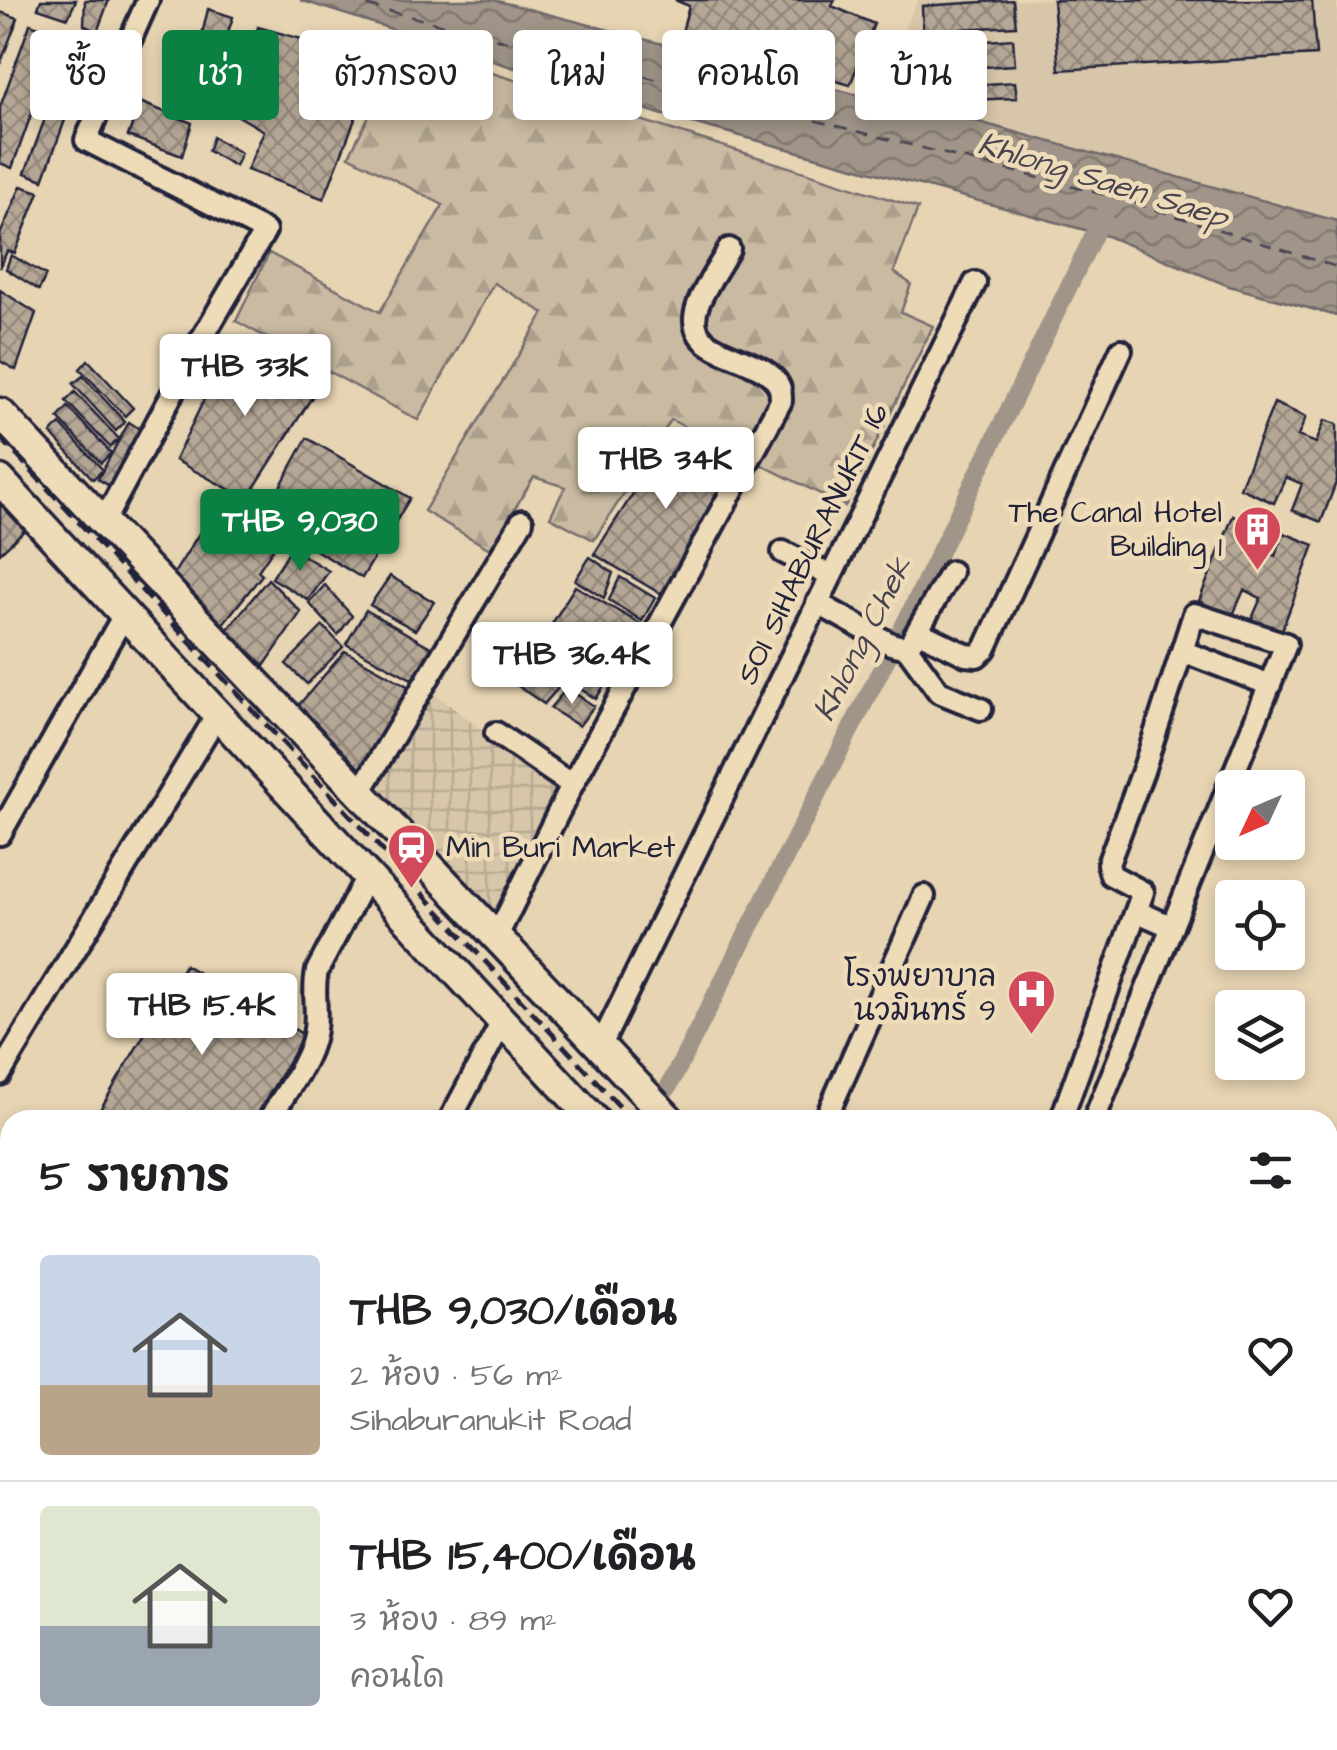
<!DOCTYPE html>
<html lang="th">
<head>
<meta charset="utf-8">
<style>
  body { margin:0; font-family:"Architects Daughter","Playpen Sans Thai",sans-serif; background:#f2f2f2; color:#202124; height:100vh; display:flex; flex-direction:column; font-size:38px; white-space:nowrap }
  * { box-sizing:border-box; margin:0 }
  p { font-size:32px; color:#757577 }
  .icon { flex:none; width:55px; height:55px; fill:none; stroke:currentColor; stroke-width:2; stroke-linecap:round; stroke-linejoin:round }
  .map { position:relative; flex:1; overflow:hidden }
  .details { position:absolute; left:0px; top:1110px; width:1338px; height:640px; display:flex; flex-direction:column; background:#fff; border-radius:30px 30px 0 0; box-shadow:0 5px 15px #0003 }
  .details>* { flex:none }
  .top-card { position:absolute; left:30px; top:30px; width:1278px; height:90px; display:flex; gap:20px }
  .needle { width:65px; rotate:226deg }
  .tools { position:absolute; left:1215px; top:770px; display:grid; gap:20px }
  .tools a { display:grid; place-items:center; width:90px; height:90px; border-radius:10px; background:#fff; box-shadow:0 5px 15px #0003; font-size:50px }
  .price { position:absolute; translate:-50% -85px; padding:0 22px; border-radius:10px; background:#fff; color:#222; font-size:32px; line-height:65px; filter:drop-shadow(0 2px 5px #0008) }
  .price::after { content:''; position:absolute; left:50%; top:60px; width:30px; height:22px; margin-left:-15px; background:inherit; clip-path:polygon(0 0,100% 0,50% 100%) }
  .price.on { background:#0b8043; color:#fff }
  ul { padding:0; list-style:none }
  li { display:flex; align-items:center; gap:30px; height:250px; padding:0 40px }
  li+li { border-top:2px solid #e0e0e0 }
  li span { display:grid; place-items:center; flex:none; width:280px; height:200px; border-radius:10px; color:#555 }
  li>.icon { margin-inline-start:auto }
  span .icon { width:120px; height:120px; fill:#fffc; stroke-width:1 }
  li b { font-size:42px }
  h2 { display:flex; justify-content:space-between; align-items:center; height:120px; padding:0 40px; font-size:42px }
  .pill { padding:0 35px; border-radius:10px; background:#fff; box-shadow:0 5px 15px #0003; font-size:35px; line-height:90px }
  .pill.on { background:#0b8043; color:#fff }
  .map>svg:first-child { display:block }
  .built { fill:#d7c6aa }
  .industrial { fill:url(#industrial-grid) }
  .forest { fill:url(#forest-firs); stroke:#766e6e; stroke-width:2.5 }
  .water { fill:url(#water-waves); stroke:#6e6769; stroke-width:2.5 }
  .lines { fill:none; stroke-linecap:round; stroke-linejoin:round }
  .canal { stroke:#a09588; stroke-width:18 }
  .ferry { stroke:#484452; stroke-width:2.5; stroke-dasharray:12 10; stroke-linecap:butt }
  .building { fill:url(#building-cross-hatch); stroke:#22223b; stroke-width:2.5 }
  .minor-casing { stroke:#22223b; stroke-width:28 }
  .secondary-casing { stroke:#22223b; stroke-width:35 }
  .minor { stroke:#eedbb8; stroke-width:20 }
  .secondary { stroke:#eedbb8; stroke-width:28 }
  .rail { stroke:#22223b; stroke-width:5; stroke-dasharray:15 8; stroke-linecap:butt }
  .labels { text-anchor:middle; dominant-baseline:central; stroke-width:9; stroke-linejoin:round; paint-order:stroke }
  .poi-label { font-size:30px; fill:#22223b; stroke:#eedbb8; text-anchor:end }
  .street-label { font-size:30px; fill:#22223b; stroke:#eedbb8 }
  .water-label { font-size:32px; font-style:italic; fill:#484452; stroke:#eedbb8 }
</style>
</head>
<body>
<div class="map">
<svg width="1337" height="1750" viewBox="0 0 1337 1750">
  <defs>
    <pattern id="industrial-grid" width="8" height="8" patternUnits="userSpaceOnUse" patternTransform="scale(2.5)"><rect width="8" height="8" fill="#d7c6aa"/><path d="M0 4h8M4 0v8" fill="none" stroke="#b8aa93"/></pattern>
    <pattern id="forest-firs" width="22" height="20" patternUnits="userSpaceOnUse" patternTransform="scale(2.5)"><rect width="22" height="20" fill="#c9baa1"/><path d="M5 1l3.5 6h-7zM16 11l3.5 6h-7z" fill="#aca08c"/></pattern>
    <pattern id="water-waves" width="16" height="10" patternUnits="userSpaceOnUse" patternTransform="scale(2.5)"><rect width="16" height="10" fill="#a09588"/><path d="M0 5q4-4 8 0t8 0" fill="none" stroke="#827970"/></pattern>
    <pattern id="building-cross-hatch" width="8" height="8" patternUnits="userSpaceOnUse" patternTransform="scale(2.5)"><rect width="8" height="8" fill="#b5a795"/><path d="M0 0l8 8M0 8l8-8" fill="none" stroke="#93887b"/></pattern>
  </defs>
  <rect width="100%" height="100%" fill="#e6d4b3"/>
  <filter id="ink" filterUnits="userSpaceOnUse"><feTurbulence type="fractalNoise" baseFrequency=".01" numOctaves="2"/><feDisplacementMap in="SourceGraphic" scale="20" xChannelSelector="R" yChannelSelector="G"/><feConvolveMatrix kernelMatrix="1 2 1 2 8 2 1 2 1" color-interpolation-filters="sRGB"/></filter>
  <g filter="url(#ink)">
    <!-- built -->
    <path class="built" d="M 918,0 L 1337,0 L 1337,225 L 874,92 Z"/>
    <!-- industrial -->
    <path class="industrial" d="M 433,693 L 558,786 L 497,913 L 377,791 L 409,730 Z"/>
    <!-- forest -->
    <path class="forest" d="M 404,45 L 918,208 L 894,272 L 911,284 L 901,312 L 933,326 L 845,506 L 671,420 L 594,540 L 550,517 L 565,487 L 534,477 L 490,549 L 424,511 L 544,313 L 494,283 L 418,420 L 236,321 L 269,253 L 380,312 L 443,205 L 349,156 Z"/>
    <!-- water -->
    <path class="water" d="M 300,0 L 494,0 L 862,96 L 939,111 L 1337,221 L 1337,316 L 1229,286 L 1107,236 L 660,114 Z"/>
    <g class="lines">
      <!-- canal -->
      <path class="canal" d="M 668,1088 L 907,619 L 1105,212
        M 342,1750 L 347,1740"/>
      <!-- ferry -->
      <path class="ferry" d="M 346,0 L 1125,200 L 1337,267"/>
    </g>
    <!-- building -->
    <path class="building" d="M 41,0 L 76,0 L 68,18 L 38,8 Z
      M 85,0 L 109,0 L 97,32 L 84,25 Z
      M 675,0 L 835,0 L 832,6 L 874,24 L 850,85 L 681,36 L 689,6 Z
      M 1013,0 L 1016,26 L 923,31 L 922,6 Z
      M 1053,0 L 1312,0 L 1316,55 L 1059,70 Z
      M 208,9 L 233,17 L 223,48 L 200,43 Z
      M 0,12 L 18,18 L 0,64 Z
      M 30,24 L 60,34 L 12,168 L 0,163 L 0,107 Z
      M 258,27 L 378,60 L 324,199 L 247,170 L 264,131 L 233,113 Z
      M 1013,39 L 1015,65 L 904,72 L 903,47 Z
      M 72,45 L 90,52 L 43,180 L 25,173 Z
      M 193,59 L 234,70 L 225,105 L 183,95 Z
      M 1015,82 L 1017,98 L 943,101 L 942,87 Z
      M 140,102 L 192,123 L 182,156 L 128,136 Z
      M 213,137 L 241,153 L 235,166 L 208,151 Z
      M 21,186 L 39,192 L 15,253 L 7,251 L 0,268 L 0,235 Z
      M 11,255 L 46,275 L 39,290 L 6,269 Z
      M 0,290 L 36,313 L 16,370 L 0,361 Z
      M 233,339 L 321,383 L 247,499 L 175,460 Z
      M 88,360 L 133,408 L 125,416 L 80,369 Z
      M 83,376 L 125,422 L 116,431 L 73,384 Z
      M 75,392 L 119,439 L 110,447 L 66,401 Z
      M 1274,403 L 1306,417 L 1298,436 L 1316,443 L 1325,420 L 1337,424 L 1337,480 L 1321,522 L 1292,510 L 1302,484 L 1286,477 L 1274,503 L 1240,488 Z
      M 68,407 L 111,453 L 101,463 L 58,418 Z
      M 129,422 L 141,430 L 111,487 L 98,479 Z
      M 60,424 L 103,470 L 93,479 L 51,434 Z
      M 671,435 L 737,461 L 661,594 L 594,554 Z
      M 307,438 L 410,498 L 362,578 L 263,518 Z
      M 0,501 L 26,529 L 0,553 Z
      M 215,508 L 277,543 L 258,571 L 262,575 L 221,626 L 173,575 Z
      M 1233,516 L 1265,530 L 1257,549 L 1275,556 L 1284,533 L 1314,545 L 1280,635 L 1250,623 L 1261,598 L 1244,590 L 1232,617 L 1199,601 Z
      M 291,548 L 329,571 L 308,600 L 272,578 Z
      M 590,557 L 613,573 L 604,598 L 575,580 Z
      M 390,576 L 434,602 L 415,630 L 370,605 Z
      M 620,577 L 655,598 L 642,621 L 609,600 Z
      M 268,579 L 301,612 L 264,666 L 227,630 Z
      M 325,585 L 352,616 L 338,635 L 309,603 Z
      M 575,586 L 642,625 L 596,699 L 532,657 Z
      M 366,610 L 432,648 L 412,679 L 346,644 Z
      M 323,626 L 343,647 L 307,684 L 286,664 Z
      M 345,651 L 411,688 L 355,777 L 292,713 Z
      M 531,669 L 560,686 L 544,704 L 518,686 Z
      M 567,688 L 594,706 L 579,726 L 550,708 Z
      M 185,965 L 304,1035 L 254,1120 L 94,1120 Z
      M 10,1262 L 10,1491 L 0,1485 L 0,1278 Z"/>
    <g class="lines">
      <defs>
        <path id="minor" d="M 104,521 L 201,340 L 265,231 L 86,140 L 148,0
          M 783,552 L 831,576
          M 817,603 L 891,644 L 907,648 L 939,692 L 981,709
          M 919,632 L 966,655 L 977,656 L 985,649 L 1121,350
          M 911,642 L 951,572
          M 1182,651 L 1270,685
          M 496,733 L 572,785
          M 359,794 L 522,521
          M 0,834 L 124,615
          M 496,938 L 572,785 L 781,401 C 781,396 781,390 779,386 C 763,351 678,359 698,305 C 705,286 719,267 729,249
          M 600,1047 L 975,283
          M 0,1074 L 217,715
          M 269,1120 C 284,1094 308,1064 314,1035 C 319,1013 312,992 317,971 L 366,878
          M 450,1120 L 502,1022
          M 825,1120 L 924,896
          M 1061,1120 L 1136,911 L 1170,926
          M 1094,1120 L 1286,644 L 1194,614 L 1143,771 L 1108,864 L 1111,875 L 1143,892 L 1136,911
          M 0,1557 L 10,1563
          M 0,1595 L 10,1577
          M 1328,1632 L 1337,1625
          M 0,1673 L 10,1655
          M 0,1740 L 10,1722
          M 36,1750 L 41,1740
          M 228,1750 L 233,1740
          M 481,1750 L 486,1740
          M 680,1750 L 684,1740
          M 810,1750 L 814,1740
          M 889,1750 L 893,1740"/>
        <path id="secondary" d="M 0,413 L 670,1120
          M 0,480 L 594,1120
          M 1171,1740 L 1181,1750
          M 1248,1740 L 1257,1750"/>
      </defs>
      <!-- minor casing -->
      <use href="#minor" class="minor-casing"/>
      <!-- secondary casing -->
      <use href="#secondary" class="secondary-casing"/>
      <!-- minor -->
      <use href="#minor" class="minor"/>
      <!-- secondary -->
      <use href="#secondary" class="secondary"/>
      <!-- rail -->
      <path class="rail" d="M 0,437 L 632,1120
        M 1209,1740 L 1218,1750"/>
    </g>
  </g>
  <!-- icons -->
  <defs>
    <symbol id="building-pin" viewBox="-11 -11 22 30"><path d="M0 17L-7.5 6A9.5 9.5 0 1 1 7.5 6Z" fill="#d1495b" stroke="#eedbb8"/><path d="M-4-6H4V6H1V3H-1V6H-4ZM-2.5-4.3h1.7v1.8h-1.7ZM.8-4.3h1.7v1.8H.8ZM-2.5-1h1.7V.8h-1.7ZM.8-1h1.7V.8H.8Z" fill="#fff"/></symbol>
    <symbol id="station-pin" viewBox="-11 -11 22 30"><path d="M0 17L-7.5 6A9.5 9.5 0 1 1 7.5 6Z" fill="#d1495b" stroke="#eedbb8"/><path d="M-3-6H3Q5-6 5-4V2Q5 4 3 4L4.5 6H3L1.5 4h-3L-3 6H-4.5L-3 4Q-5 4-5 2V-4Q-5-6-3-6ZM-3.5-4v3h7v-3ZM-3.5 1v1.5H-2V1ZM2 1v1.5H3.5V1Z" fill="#fff"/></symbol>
    <symbol id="hospital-pin" viewBox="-11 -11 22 30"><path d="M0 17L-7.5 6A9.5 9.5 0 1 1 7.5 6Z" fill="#d1495b" stroke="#eedbb8"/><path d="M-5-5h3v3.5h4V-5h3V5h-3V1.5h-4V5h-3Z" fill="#fff"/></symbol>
  </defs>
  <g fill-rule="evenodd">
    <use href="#building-pin" x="1230" y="502" width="55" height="75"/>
    <use href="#station-pin" x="384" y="820" width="55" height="75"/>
    <use href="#hospital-pin" x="1004" y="966" width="55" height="75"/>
  </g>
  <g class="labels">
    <!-- poi labels -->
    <g class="poi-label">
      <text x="1222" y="513">The Canal Hotel<tspan x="1222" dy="34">Building 1</tspan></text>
      <text x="446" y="848" text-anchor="start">Min Buri Market</text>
      <text x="996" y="977">โรงพยาบาล<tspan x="996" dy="34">นวมินทร์ 9</tspan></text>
    </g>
    <!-- street labels -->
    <g class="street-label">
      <text transform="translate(813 544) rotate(-64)">SOI SIHABURANUKIT 16</text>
    </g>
    <!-- water labels -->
    <g class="water-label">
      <text transform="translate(1103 181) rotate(17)">Khlong Saen Saep</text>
      <text transform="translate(863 639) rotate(-63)">Khlong Chek</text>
    </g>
  </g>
</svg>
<div class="tools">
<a><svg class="needle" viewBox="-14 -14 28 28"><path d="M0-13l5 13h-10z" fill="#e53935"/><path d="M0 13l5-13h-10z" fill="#757577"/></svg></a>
<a><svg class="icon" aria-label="locate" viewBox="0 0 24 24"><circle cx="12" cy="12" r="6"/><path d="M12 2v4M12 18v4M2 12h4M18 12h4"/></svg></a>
<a><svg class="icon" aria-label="layers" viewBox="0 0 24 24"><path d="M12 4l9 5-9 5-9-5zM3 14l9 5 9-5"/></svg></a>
</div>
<b class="price" style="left:245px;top:419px">THB 33K</b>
<b class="price" style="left:666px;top:512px">THB 34K</b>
<b class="price on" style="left:300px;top:574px">THB 9,030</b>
<b class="price" style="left:572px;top:707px">THB 36.4K</b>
<b class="price" style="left:202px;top:1058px">THB 15.4K</b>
<div class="top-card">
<a class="pill">ซื้อ</a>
<a class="pill on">เช่า</a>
<a class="pill">ตัวกรอง</a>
<a class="pill">ใหม่</a>
<a class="pill">คอนโด</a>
<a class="pill">บ้าน</a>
</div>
<section class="details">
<h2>5 รายการ<svg class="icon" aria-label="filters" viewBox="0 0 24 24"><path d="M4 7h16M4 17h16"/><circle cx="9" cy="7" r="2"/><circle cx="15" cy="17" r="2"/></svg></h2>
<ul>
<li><span style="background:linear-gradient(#c9d6e8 65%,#b9a48a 0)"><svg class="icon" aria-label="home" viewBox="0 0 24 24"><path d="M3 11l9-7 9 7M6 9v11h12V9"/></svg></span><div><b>THB 9,030/เดือน</b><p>2 ห้อง · 56 m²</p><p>Sihaburanukit Road</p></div><svg class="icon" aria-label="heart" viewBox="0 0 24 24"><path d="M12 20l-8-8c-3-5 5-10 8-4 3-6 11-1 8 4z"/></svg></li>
<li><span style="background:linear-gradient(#dfe7d0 60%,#9aa5b1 0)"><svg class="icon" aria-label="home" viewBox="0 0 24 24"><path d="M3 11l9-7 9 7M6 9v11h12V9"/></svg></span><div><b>THB 15,400/เดือน</b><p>3 ห้อง · 89 m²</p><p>คอนโด</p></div><svg class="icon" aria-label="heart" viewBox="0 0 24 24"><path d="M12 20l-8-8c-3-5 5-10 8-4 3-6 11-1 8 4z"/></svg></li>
</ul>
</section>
</div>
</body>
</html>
